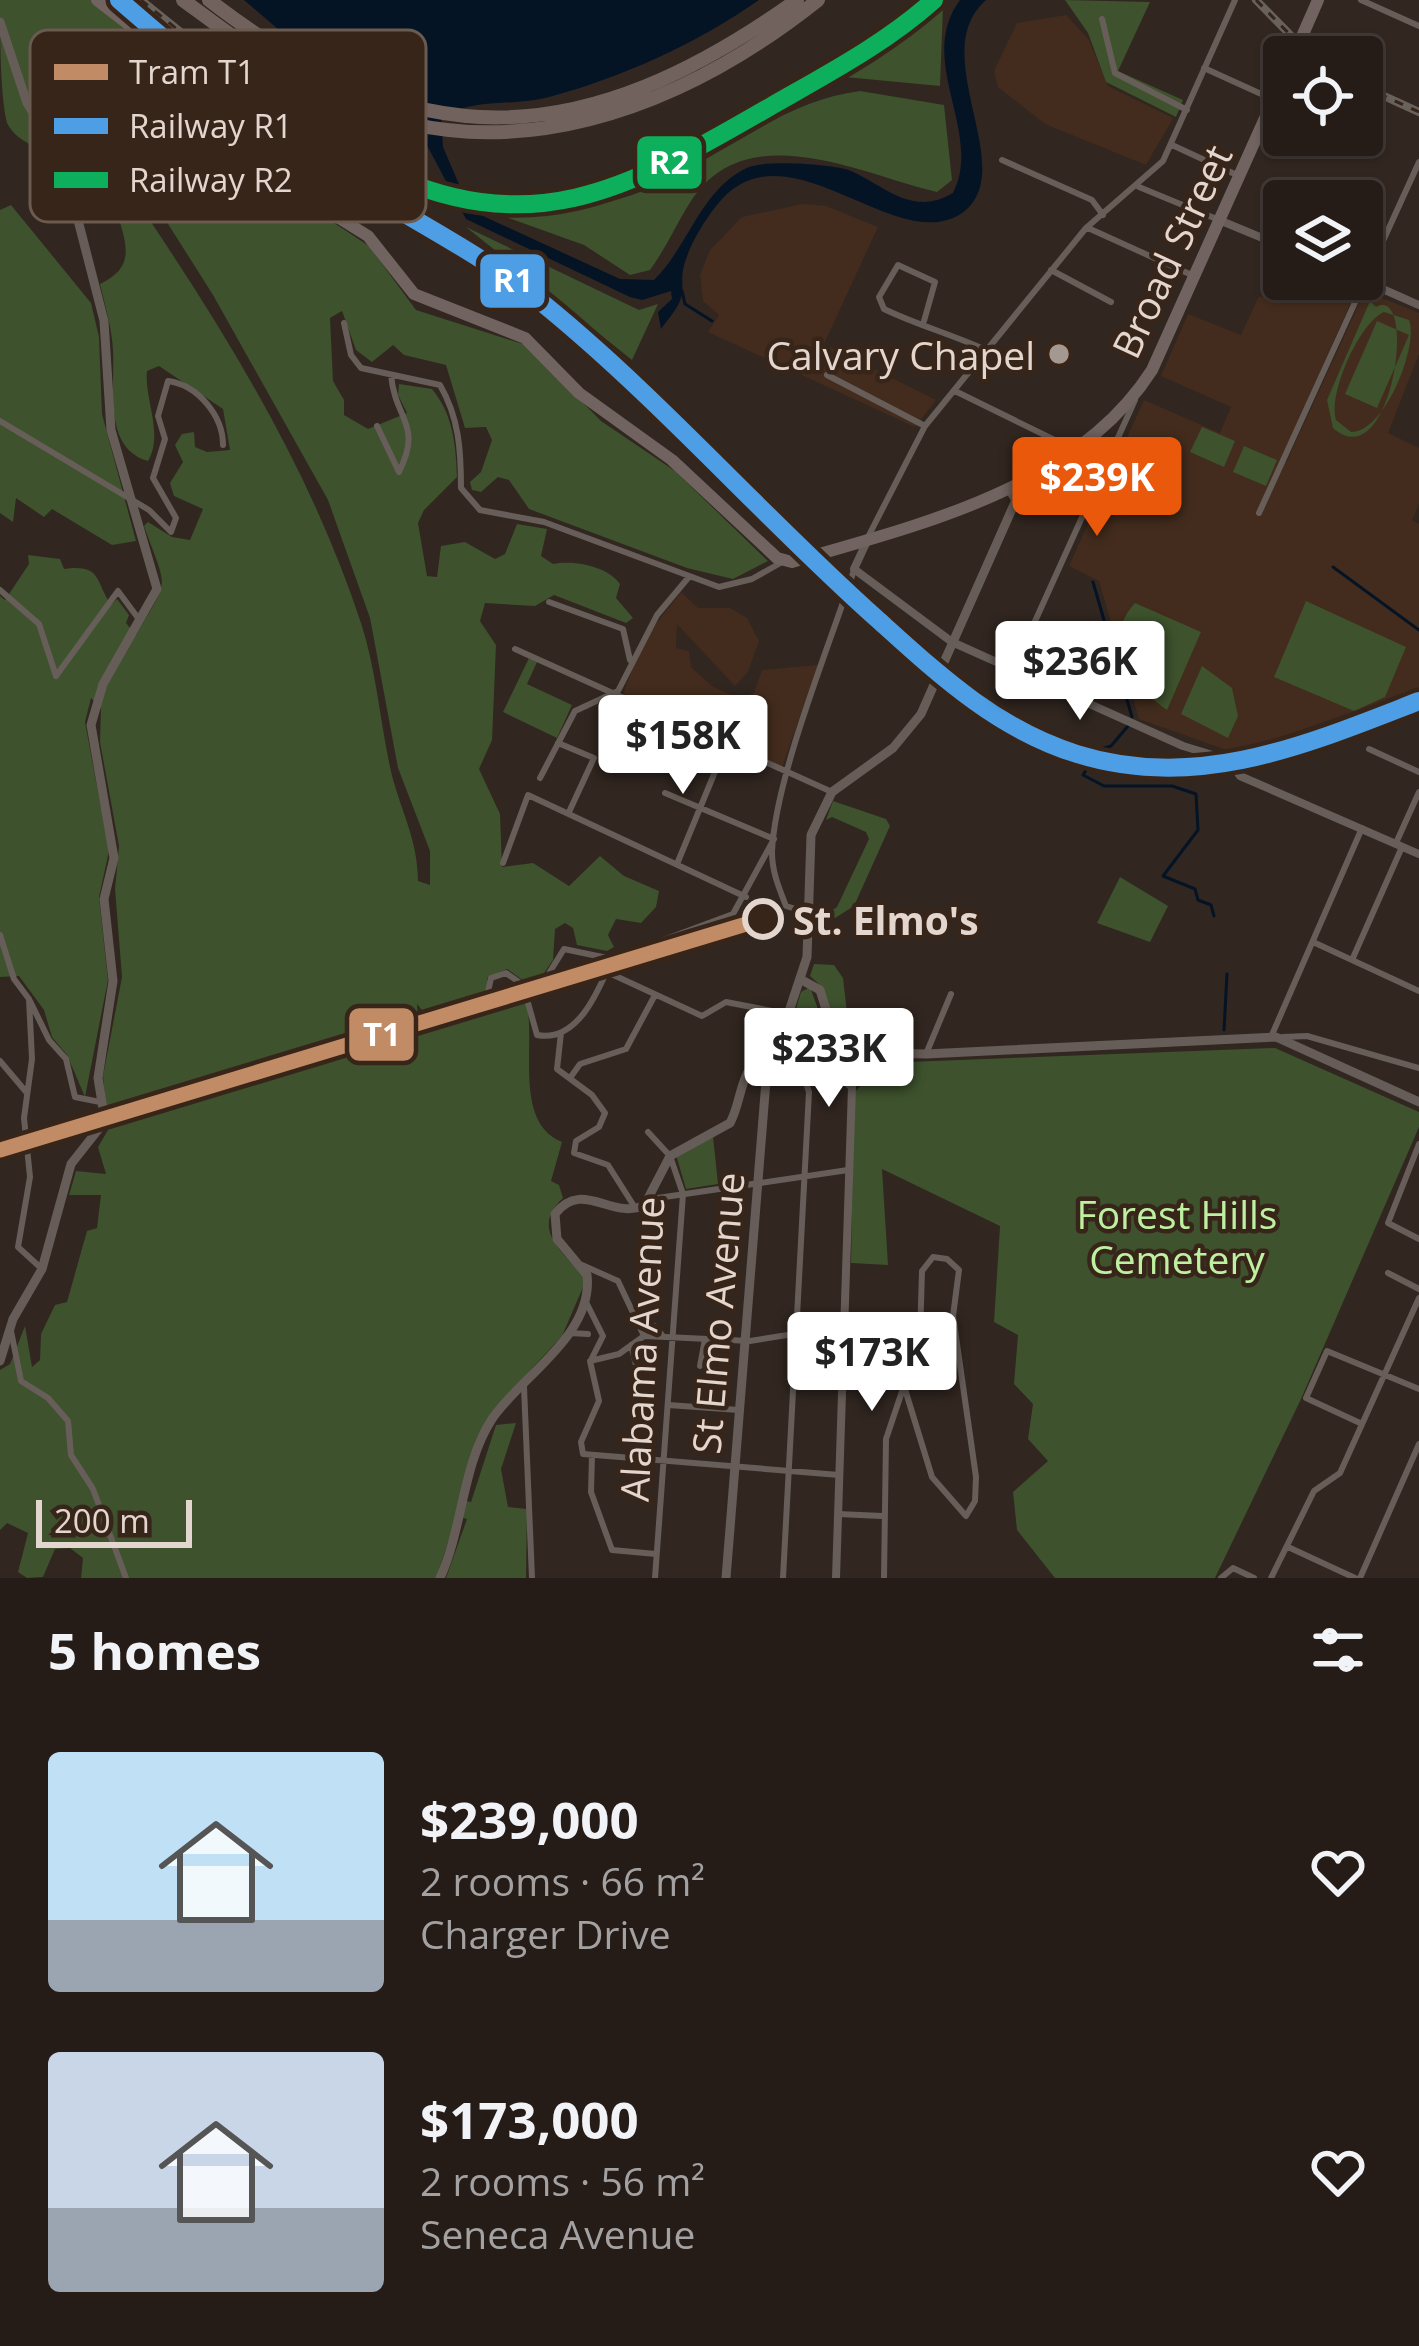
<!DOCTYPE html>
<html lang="en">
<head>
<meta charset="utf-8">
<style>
  body { margin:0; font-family:"Open Sans",sans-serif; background:#2d2521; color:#f1f3f6; height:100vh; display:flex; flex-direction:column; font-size:45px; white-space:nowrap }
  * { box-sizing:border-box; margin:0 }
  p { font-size:39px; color:#a3a1a2 }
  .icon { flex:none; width:66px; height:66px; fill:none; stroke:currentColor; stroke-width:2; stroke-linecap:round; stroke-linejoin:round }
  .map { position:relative; height:1578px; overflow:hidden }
  .side { display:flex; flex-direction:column; background:#251c18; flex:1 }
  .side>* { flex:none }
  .buttons { position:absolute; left:1263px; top:36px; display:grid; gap:24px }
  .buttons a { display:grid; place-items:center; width:120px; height:120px; border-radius:12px; background:#251c18; box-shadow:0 3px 9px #0004,0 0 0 3px #423a37; font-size:60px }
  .scale { position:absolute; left:36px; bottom:30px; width:156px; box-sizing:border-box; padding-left:12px; border:6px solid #e2d6ce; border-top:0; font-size:33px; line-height:42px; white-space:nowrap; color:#e2d6ce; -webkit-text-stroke:9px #382519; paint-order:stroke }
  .price { position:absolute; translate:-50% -102px; padding:0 27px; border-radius:12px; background:#fff; color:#222; font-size:39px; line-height:78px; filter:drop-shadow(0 3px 6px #0008) }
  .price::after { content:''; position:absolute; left:50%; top:72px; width:36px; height:27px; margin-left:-18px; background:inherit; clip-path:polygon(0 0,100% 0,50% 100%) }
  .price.selected { background:#ea580c; color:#fff }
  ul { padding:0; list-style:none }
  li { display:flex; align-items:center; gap:36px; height:300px; padding:0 48px }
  li span { display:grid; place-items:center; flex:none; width:336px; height:240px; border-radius:12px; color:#555 }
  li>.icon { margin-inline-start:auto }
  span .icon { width:144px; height:144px; fill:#fffc; stroke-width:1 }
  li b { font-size:51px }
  h2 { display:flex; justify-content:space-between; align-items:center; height:144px; padding:0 48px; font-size:51px }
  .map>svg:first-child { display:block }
  .built { fill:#432c1d }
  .green { fill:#3d522d; fill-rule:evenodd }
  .water { fill:#041425 }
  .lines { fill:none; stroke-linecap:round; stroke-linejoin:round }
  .stream { stroke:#041425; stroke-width:3 }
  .minor { stroke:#675e59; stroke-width:6 }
  .tertiary { stroke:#675e59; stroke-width:8 }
  .secondary { stroke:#675d58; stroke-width:9 }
  .primary { stroke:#71635f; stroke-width:12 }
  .motorway { stroke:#71625d; stroke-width:14 }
  .rail-casing { stroke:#68615c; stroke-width:8 }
  .rail { stroke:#382519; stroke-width:3; stroke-dasharray:9; stroke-linecap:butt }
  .rail-1-casing { stroke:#382519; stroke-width:27 }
  .rail-2-casing { stroke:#382519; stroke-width:27 }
  .rail-1 { stroke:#4d9ee5; stroke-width:18 }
  .rail-2 { stroke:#0daf5c; stroke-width:18 }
  .tram-1-casing { stroke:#382519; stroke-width:24 }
  .tram-1 { stroke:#c18c65; stroke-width:15 }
  .poi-dot { fill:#a49891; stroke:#382519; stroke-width:4.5 }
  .stop-dot { fill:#382519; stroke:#e2d6ce; stroke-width:6 }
  .labels { text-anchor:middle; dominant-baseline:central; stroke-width:9; stroke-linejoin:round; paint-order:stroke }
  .street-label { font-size:39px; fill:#e2d6ce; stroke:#382519 }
  .poi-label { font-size:39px; fill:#e2d6ce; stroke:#382519; text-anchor:end }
  .stop-label { font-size:39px; font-weight:bold; fill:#e2d6ce; stroke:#382519; text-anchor:start }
  .park-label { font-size:39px; fill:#bef0a2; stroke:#382519 }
  .key { fill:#382519; stroke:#6b5a4f; stroke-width:3 }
  .key-label { font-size:33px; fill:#e2d6ce }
  .line-badge { stroke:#382519; stroke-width:4.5 }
  .badge-label { font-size:33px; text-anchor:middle; font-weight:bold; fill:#fff }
</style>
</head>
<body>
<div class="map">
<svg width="1419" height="1578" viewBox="0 0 1419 1578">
  <rect width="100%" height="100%" fill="#312620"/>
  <!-- built -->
  <path class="built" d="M 1066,15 L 1089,40 L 1108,86 L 1173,118 L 1146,165 L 1045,124 L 998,87 L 994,71 L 1017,23 Z
    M 802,204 L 826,206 L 878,227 L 824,344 L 936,400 L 915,427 L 708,332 L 719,315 L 703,301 L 700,275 L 710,250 L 742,217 Z
    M 1284,262 L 1284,279 L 1343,279 L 1358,286 L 1281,460 L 1286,463 L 1365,291 L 1419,313 L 1419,354 L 1388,433 L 1419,448 L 1419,504 L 1412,520 L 1419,524 L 1419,689 L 1235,753 L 1139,719 L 1099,581 L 1069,566 L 1144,400 L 1220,433 L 1231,407 L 1161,376 L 1188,314 L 1241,335 L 1259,296 L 1267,299 Z
    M 681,592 L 698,608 L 730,608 L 747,618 L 759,641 L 748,672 L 735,686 L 677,624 L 676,648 L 689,651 L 691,667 L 713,687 L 739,698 L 754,693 L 762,670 L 818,665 L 782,767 L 623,695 L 642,642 Z"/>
  <!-- green -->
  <path class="green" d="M 0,0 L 136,0 L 194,45 L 176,65 L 316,211 L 369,246 L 416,310 L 526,345 L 601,421 L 675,471 L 768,561 L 733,579 L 687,568 L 529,509 L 509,480 L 498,477 L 481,492 L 472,490 L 470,482 L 481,472 L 492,440 L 486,427 L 465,428 L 446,365 L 404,355 L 393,345 L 372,362 L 356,350 L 342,311 L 330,318 L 333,381 L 344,400 L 344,415 L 368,429 L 407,413 L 398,395 L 399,384 L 432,389 C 453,414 456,445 457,477 L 424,510 L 418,523 L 427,576 L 437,577 L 441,546 L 465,542 L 495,559 L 505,554 L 517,524 L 547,529 L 541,556 L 553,564 C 574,560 607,566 620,584 L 616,598 L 633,618 L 626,623 L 554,595 L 535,606 L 485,603 L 480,621 L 496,645 L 492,740 L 479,769 L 500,814 L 502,867 L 533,863 L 569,886 L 600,856 L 624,876 L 659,891 L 656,907 L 641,923 L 616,919 L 608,935 L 614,947 L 607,951 L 577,945 L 573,928 L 565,923 L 555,929 L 553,960 L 540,979 L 527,983 L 507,969 L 487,978 L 490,998 L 426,1015 L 417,1004 L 418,1017 L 369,1032 L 379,1038 L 520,995 L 526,1000 C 537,1042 512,1122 562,1142 L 551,1181 L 559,1185 L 563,1198 C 530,1229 562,1251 583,1276 L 584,1285 L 562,1336 L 491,1413 L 461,1500 L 471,1502 L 496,1425 L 516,1423 L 501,1469 L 508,1507 L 527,1509 L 526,1578 L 446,1578 L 467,1519 L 457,1516 L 436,1578 L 81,1578 L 83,1558 L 70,1548 L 55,1549 L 43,1577 L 27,1578 L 18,1572 L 28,1533 L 7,1523 L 0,1530 L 0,1370 L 10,1364 L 25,1326 L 32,1367 L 40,1360 L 41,1334 L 55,1305 L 67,1302 L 87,1231 L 97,1228 L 101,1195 L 69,1195 L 76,1171 L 106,1174 L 98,1147 L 108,1130 L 103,1076 L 122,977 L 115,889 L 119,846 L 100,742 L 101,708 L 91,698 L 85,722 L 109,851 L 99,897 L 108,980 L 85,1097 L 67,1055 L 52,1037 L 44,1010 L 19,976 L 0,977 L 0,596 L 5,600 L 29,564 L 28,555 L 60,559 L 64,569 C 102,564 95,581 111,605 L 117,599 L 129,615 L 126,623 L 136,635 C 170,576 168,593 144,526 L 148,522 L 172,537 L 190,540 L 203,509 L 174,496 L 170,483 L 183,462 L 175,445 L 182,434 L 194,432 L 195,447 L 207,452 L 230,450 L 223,409 L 159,366 L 147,371 C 144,398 164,434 148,461 C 103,448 115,389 113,351 C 112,328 105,306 100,284 C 133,268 128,249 119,219 L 134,210 L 145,213 C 232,343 312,474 361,623 C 376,669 380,720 390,767 C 399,808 418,838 418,881 L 430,885 L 430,851 L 398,768 L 370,618 L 328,500 L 213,295 L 113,137 L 54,189 C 43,134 22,151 7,123 C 0,95 0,32 0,0 Z
    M 1065,0 L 1150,2 L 1118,71 L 1183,100 L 1176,117 L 1106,82 L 1088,33 Z
    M 943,7 L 940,86 L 845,77 Z
    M 860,91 L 944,105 L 952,180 L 937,192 C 863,175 750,116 693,198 C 677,222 667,247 650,270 L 630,275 L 584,245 L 484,209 C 535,213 583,212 632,195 C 712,167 774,102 860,91 Z
    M 11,205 L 91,303 L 99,337 L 102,414 L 136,541 L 112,545 L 52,509 L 44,517 L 16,498 L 13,522 L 0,513 L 0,210 Z
    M 466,227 L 639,310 L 658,304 L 632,360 Z
    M 1370,301 L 1376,307 C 1419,284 1392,480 1333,428 L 1327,400 ZM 1384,312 L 1409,320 C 1419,345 1385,433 1351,432 L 1336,420 C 1328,394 1359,323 1384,312 Z
    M 1377,321 L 1409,335 L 1377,408 L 1345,394 Z
    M 1202,427 L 1235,441 L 1224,467 L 1190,452 Z
    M 1244,446 L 1277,460 L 1266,486 L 1233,472 Z
    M 1306,601 L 1406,647 L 1385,697 L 1354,711 L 1274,677 Z
    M 1135,603 L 1201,632 L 1167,710 C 1133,687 1100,640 1135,603 Z
    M 529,658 L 537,662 L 527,684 L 572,705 L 557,738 L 503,712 Z
    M 1202,666 L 1232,688 L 1238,716 L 1228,738 L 1181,714 Z
    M 833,801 L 886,819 L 890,826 L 854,906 L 835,918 L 825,915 L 837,907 L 869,839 L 866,832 L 832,817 L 826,820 Z
    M 1120,877 L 1168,906 L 1150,942 L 1097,923 Z
    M 814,964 L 834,965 L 843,978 L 847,1013 L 832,1017 L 821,986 L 810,976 Z
    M 810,987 L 830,1042 L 800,1052 L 792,1022 L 801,992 Z
    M 1275,1048 L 1419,1112 L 1419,1127 L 1301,1399 L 1215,1578 L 1055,1578 L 1017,1530 L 1013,1492 L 1048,1461 L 1028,1439 L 1033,1404 L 1014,1384 L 1018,1335 L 994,1322 L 1000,1226 L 882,1169 L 888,1265 L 851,1263 L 854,1093 L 881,1063 Z
    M 713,1136 L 718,1184 L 686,1189 L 676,1155 Z"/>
  <!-- water -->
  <path class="water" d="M 244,0 L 759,0 C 696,44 623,77 549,97 C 511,107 478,97 441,117 L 443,147 L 470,210 L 620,279 L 654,280 C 689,246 701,188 749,167 C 767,160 833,164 851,171 C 887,187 912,217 953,193 C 984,132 915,61 960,0 L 986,0 C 923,55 1025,174 959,215 C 895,253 790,127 723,198 C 707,215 687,248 683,270 C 681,279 684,290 681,298 C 678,309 667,320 661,329 L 658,312 L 672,299 L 671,291 L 642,300 L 630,297 L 466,219 L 421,134 L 411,100 L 286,36 Z"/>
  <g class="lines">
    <!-- stream -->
    <path class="stream" d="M 682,291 L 685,304 L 712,321
      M 1333,567 L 1419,630
      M 1093,582 L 1132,717
      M 1098,750 L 1111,746 L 1128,726
      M 1089,765 L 1083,775 L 1104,786 L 1172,786 L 1196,794 L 1198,830 L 1163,876 L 1195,889 L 1198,900 L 1211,905 L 1214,916
      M 1224,1030 L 1227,974"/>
    <!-- minor -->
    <path class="minor" d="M 1361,0 L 1419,26
      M 1102,19 L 1115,73 L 1187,110
      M 1204,68 L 1270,98
      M 1172,145 L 1239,176
      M 1002,160 L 1092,200 L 1103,215
      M 1139,187 L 1219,220
      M 1088,228 L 1194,276
      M 1051,270 L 1111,302
      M 924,321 L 935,282 L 898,265 L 879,297 L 884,309 C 917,325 951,334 986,350
      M 344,323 L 351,355 L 361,368 L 440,385 C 459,418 461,450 461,488 L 480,510 L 544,522 L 719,587 L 752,579 L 784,561
      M 827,375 L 925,426
      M 955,391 L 1071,448
      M 0,421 L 149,510 L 171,532 L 176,518 L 153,478 L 165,439 L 158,416 L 168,381 C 198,385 223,416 223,445
      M 377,426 L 399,472 C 423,424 395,420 391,375
      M 1259,513 L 1419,162
      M 868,537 L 925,426 L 1086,228 L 1163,161 L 1235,0
      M 0,590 L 39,624 L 56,676
      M 549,602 L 623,629 L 630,660
      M 515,649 L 832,792
      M 1013,670 L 1135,400
      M 56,676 L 118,591 L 138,618
      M 558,743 L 594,758 L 569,812
      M 1369,749 L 1419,772
      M 540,778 L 575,711 L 618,691 L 657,615 L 688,578
      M 1396,843 L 1419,792
      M 503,863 L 528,795 L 746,897
      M 677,864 L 726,745
      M 808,913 L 786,906 C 779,888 772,872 772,852 C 775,777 830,645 854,570
      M 0,935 L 14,979 L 29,999 L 32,1059 L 24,1118 L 30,1177 L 18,1247 L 42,1269
      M 1313,942 L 1419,991
      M 1352,960 L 1402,847
      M 607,972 L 702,1016 L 726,1002 L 788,1014
      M 523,985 L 546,978 L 564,949 L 612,959
      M 488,992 L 491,978 L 506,973 L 523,985 L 537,1035 C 578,1043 599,990 612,959 L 733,914 L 774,839 L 665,793
      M 30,1001 L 49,1040 L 66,1059 L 75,1097 L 100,1102
      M 561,1033 L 557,1069 L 592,1095 L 605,1113 L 599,1127 L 576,1141 L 574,1153 L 608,1165 L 634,1206
      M 1271,1037 L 1362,828
      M 1283,1037 L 1307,1036 L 1419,1068
      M 926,1054 L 951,994
      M 0,1061 L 27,1093
      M 570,1078 L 580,1064 L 626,1049 L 655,995
      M 648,1132 L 670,1156 L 683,1194 L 655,1578
      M 1419,1144 L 1388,1223 L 1419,1239
      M 651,1199 L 848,1170
      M 582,1265 L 618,1281 L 644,1336
      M 1388,1273 L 1419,1289
      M 585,1300 L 603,1336 L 591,1360
      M 654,1326 L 662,1335
      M 11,1331 L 21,1381 L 48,1398 L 68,1421 L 71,1455 L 93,1489 L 126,1578
      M 569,1333 L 588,1334
      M 644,1336 L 619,1354 L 590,1361 L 599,1401 L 581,1442 L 583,1454 L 839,1475
      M 645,1336 L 750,1341 L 844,1326
      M 631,1345 L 636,1365
      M 700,1366 L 705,1339
      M 524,1387 L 532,1578
      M 668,1405 L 739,1410
      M 1360,1423 L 1306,1398 L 1327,1351 L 1419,1389
      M 592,1455 L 591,1492 L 612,1550 L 656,1554
      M 838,1514 L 882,1516
      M 1288,1547 L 1355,1578
      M 783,1578 L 809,1092 L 785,1021
      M 884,1578 L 886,1439 L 920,1338 L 922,1271 L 933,1257 L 947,1259 L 959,1270 L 953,1316 L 976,1477 L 975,1501 L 966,1516 L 932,1477 L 904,1386
      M 1221,1578 L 1233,1568 L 1254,1578
      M 1271,1578 L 1314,1491 L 1340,1473 L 1419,1298
      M 1360,1578 L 1419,1444"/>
    <!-- tertiary -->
    <path class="tertiary" d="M 1219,220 L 1284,247
      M 1360,279 L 1419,305
      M 868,539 L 854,569 L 952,642 L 1183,746 L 1229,760 L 1240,776 L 1419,854
      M 836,1578 L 853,1056"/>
    <!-- secondary -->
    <path class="secondary" d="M 0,22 L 27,103 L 63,162 L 104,321 L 111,430 L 157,589 L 103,684 L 91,725 L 114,858 L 104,899 L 113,981 L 98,1078 L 105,1121 L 71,1164 L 42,1269 L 13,1319 L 0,1361
      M 800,979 L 820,990 L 849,1084
      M 838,1052 L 926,1054 L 1276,1037 L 1419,1102
      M 440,1578 C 463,1528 462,1465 492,1419 C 521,1376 594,1335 587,1275 L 557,1239 L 555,1214 C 582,1179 610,1219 644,1206 L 670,1156 L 730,1123 C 744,1098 738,1061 773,1053
      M 726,1578 L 766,1081 L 807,957 L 811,835 L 832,792 L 893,748 L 921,714 L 1016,500 L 1011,492"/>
    <!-- primary -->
    <path class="primary" d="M 97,0 L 176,61 L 323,208 L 368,236 L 414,294 L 525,338 L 579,393 L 672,460 L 777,558 L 792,562 C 918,525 1076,489 1152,370 L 1284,76
      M 1293,57 L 1318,0"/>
    <!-- motorway -->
    <path class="motorway" d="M 183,0 C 232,36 281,74 336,99 C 506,176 681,109 818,0
      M 209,0 C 418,162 585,151 797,0"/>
    <defs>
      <path id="rail" d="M 141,0 C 272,105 429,250 611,190 C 657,175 699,147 741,123 C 807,86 877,51 934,0
        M 1256,0 L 1312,57
        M 1362,86 L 1419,112
        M 346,179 L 463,244 L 545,305 L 813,562 L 950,685 L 1019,731 L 1115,763 L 1214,767 L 1299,747 L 1419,701
        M 194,1091 L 280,1065"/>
    </defs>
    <!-- rail casing -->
    <use href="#rail" class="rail-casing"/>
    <!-- rail -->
    <use href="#rail" class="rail"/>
    <defs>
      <path id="rail-1" d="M 119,0 C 191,62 267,128 347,179 C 415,222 484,255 546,306 C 663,402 763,517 876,618 C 937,673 996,729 1077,754 C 1198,792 1308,744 1419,701"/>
      <path id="rail-2" d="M 371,166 C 533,247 631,187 773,105 C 829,73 886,43 934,0"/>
    </defs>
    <!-- rail-1 casing -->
    <use href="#rail-1" class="rail-1-casing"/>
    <!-- rail-2 casing -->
    <use href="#rail-2" class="rail-2-casing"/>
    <!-- rail-1 -->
    <use href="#rail-1" class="rail-1"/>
    <!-- rail-2 -->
    <use href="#rail-2" class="rail-2"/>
    <defs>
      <path id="tram-1" d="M 0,1150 L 763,919"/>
    </defs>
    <!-- tram-1 casing -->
    <use href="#tram-1" class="tram-1-casing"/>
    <!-- tram-1 -->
    <use href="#tram-1" class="tram-1"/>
  </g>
  <!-- markers -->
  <circle class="poi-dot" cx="1059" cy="354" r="12"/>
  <circle class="stop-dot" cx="763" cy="919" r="18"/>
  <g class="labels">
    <!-- street labels -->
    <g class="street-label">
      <text transform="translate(1171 251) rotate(-65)">Broad Street</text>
      <text transform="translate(717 1313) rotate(-85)">St Elmo Avenue</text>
      <text transform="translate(641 1349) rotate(-87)">Alabama Avenue</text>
    </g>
    <!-- poi labels -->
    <g class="poi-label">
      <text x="1035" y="354">Calvary Chapel</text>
    </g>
    <!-- stop labels -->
    <g class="stop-label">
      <text x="793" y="919">St. Elmo's</text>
    </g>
    <!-- park labels -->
    <g class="park-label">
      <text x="1177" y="1213">Forest Hills<tspan x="1177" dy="45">Cemetery</tspan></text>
    </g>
  </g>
  <!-- legend -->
  <rect x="30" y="30" width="396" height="192" rx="18" class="key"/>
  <rect x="54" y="64" width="54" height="16" fill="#c18c65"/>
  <rect x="54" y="118" width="54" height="16" fill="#4d9ee5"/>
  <rect x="54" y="172" width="54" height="16" fill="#0daf5c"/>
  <g class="key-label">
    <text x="129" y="84">Tram T1</text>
    <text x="129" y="138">Railway R1</text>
    <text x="129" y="192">Railway R2</text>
  </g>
  <g class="line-badge">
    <rect x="635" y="134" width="69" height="57" rx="12" fill="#0daf5c"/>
    <rect x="478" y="252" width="69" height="58" rx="12" fill="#4d9ee5"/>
    <rect x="347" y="1006" width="69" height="57" rx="12" fill="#c18c65"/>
  </g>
  <g class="badge-label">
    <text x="669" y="174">R2</text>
    <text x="513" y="292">R1</text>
    <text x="382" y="1046">T1</text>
  </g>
</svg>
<div class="buttons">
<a><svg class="icon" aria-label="locate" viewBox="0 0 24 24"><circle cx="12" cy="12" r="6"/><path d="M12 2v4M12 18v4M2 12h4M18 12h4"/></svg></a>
<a><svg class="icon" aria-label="layers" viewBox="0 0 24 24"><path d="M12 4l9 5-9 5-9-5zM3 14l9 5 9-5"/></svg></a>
</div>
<div class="scale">200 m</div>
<b class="price selected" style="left:1097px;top:539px">$239K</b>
<b class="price" style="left:1080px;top:723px">$236K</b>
<b class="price" style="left:683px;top:797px">$158K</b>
<b class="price" style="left:829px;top:1110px">$233K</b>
<b class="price" style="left:872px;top:1414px">$173K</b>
</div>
<section class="side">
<h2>5 homes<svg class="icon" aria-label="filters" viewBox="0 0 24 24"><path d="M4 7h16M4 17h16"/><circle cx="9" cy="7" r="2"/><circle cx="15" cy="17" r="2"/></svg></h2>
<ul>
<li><span style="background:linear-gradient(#bfe0f5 70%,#9aa5b1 0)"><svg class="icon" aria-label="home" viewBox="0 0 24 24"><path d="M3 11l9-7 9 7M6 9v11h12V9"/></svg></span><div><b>$239,000</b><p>2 rooms · 66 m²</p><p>Charger Drive</p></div><svg class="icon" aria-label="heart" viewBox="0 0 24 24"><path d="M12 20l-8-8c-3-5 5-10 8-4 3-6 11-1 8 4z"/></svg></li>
<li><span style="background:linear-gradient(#c9d6e8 65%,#9aa5b1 0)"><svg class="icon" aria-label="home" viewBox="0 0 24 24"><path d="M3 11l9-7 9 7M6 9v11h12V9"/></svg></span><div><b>$173,000</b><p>2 rooms · 56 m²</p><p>Seneca Avenue</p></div><svg class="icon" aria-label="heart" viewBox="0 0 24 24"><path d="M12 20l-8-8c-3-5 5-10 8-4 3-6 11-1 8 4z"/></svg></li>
</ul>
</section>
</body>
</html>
